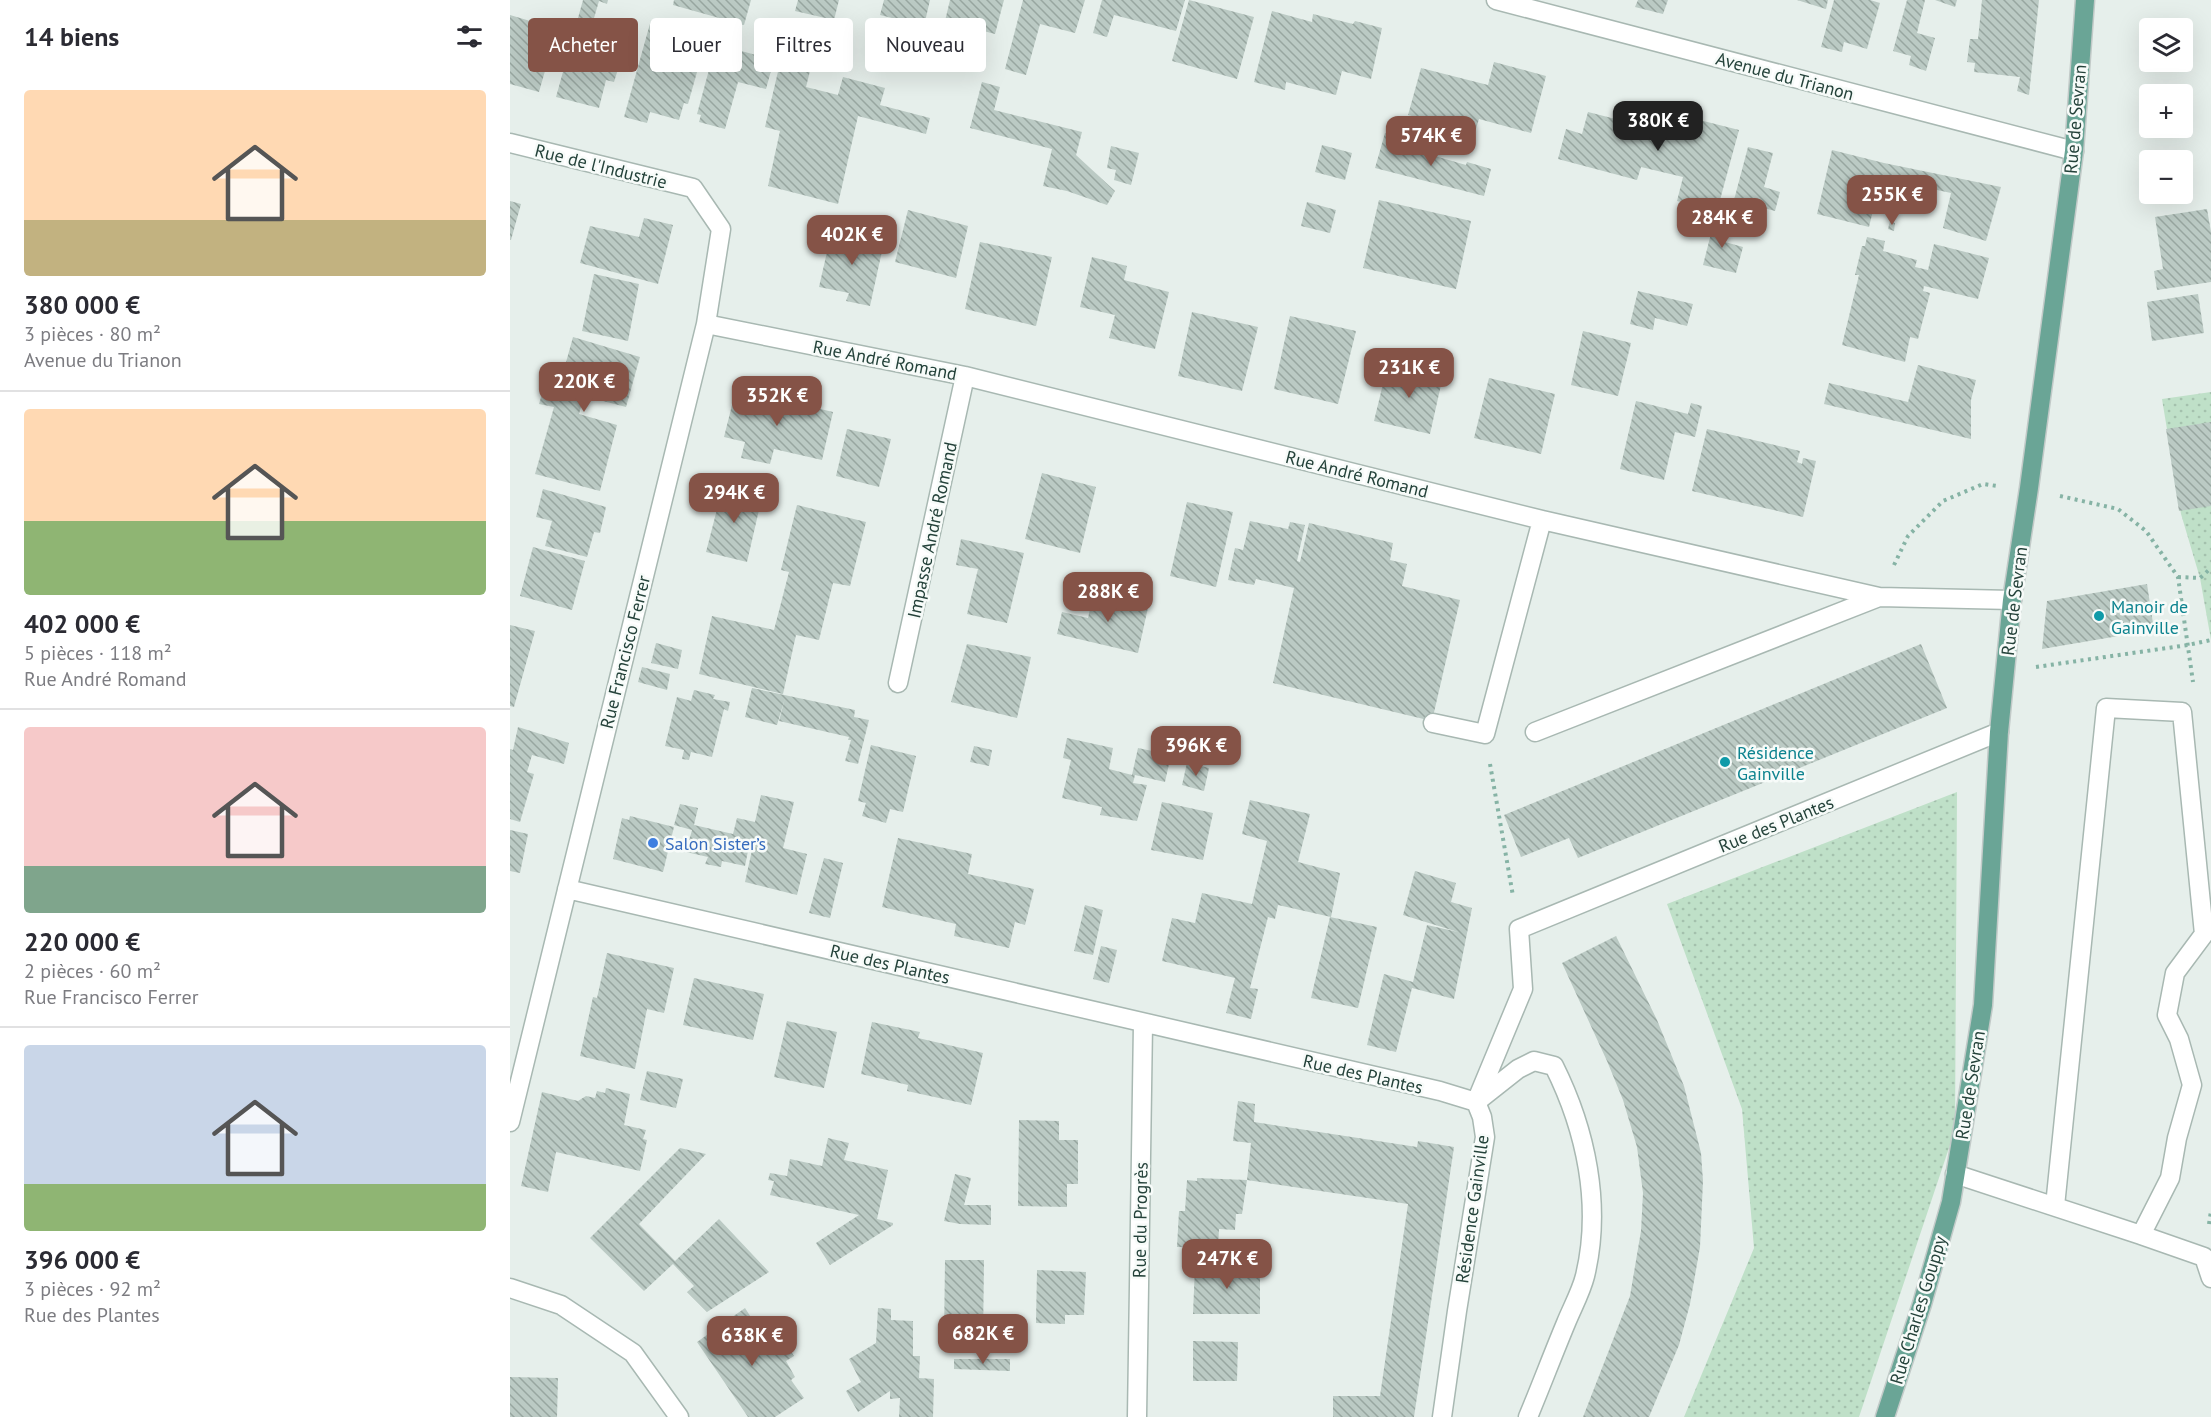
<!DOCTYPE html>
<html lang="fr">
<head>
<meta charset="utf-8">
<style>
  body { margin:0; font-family:"PT Sans",sans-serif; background:#f2f2f3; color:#2b2b33; height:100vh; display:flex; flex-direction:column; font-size:22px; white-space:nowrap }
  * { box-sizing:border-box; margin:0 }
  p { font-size:20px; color:#7c7c81 }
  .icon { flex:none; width:33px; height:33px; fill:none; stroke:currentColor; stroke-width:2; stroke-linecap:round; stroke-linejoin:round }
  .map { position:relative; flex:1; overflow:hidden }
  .sheet { display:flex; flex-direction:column; background:#fff; width:510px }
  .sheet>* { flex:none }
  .hud { position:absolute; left:18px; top:18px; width:570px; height:54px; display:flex; gap:12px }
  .fabs { position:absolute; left:1629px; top:18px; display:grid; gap:12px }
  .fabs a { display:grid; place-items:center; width:54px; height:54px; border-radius:6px; background:#fff; box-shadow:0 6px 24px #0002; font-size:30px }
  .price { position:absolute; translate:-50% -51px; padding:0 14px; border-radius:12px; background:#855347; color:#fff; font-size:20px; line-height:39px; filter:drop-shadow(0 2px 3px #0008) }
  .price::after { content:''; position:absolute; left:50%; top:36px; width:18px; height:14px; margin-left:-9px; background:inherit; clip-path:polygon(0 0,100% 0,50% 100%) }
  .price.selected { background:#222; color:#fff }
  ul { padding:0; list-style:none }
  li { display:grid; align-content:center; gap:12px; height:318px; padding:0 24px }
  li+li { border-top:2px solid #e1e1e2 }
  li span { display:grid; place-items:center; height:186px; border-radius:6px; color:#555 }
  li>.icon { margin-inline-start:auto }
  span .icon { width:108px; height:108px; fill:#fffc; stroke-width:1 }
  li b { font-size:26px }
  h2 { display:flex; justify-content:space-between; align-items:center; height:72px; padding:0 24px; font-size:26px }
  .chip { padding:0 21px; border-radius:6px; background:#fff; box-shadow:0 6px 24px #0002; font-size:21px; line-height:54px }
  .chip.selected { background:#855347; color:#fff }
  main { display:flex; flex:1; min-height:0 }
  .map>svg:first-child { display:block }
  .park { fill:url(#park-dots) }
  .building { fill:url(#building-back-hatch) }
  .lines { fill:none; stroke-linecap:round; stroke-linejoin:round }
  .minor-casing { stroke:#a8b8b2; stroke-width:21 }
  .major-casing { stroke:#c2cac8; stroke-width:21 }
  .path { stroke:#86b3a5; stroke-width:4; stroke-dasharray:3 4.5; stroke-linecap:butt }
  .minor { stroke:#fff; stroke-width:18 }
  .major { stroke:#6aa596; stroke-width:18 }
  .culture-dot { fill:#0f9aa8; stroke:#f7fbf9; stroke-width:2 }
  .shop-dot { fill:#3f7fe0; stroke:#f7fbf9; stroke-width:2 }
  .labels { text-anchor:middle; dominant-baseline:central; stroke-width:5; stroke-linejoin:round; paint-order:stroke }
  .street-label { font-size:18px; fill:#24423a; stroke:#f7fbf9 }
  .culture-label { font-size:18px; fill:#0d838f; stroke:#f7fbf9; text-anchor:start }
  .shop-label { font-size:18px; fill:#366cbe; stroke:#f7fbf9; text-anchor:start }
</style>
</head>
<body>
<main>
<section class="sheet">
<h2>14 biens<svg class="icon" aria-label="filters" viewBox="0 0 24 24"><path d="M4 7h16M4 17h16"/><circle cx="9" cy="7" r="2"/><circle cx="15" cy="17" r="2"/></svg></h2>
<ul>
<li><span style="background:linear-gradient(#ffd9b3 70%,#c2b280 0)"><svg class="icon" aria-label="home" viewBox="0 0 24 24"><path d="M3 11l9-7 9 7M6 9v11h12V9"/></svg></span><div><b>380 000 €</b><p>3 pièces · 80 m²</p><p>Avenue du Trianon</p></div></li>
<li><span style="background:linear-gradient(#ffd9b3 60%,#8fb573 0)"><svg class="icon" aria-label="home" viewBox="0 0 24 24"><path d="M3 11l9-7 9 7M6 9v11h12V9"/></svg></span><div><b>402 000 €</b><p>5 pièces · 118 m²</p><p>Rue André Romand</p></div></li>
<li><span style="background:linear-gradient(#f6c9c9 75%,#7fa58c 0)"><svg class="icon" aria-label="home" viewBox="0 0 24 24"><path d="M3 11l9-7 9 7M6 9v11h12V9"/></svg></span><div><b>220 000 €</b><p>2 pièces · 60 m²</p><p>Rue Francisco Ferrer</p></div></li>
<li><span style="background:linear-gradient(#c9d6e8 75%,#8fb573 0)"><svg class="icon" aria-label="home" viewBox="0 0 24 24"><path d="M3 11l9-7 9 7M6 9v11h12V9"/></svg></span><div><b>396 000 €</b><p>3 pièces · 92 m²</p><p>Rue des Plantes</p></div></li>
</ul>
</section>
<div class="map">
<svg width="1701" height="1417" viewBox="0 0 1701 1417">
  <defs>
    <pattern id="park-dots" width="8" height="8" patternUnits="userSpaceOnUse" patternTransform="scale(1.5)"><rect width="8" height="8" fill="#bfe0c8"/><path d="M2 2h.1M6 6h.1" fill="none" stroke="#a4c1ad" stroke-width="1.8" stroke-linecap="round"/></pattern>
    <pattern id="building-back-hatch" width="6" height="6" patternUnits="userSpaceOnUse" patternTransform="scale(1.5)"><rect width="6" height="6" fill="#bbcac4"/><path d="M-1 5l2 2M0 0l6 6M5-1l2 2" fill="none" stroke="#98a6a0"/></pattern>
  </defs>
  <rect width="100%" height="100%" fill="#e6efeb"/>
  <!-- park -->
  <path class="park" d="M 1701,392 L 1701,640 L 1690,578 L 1671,514 L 1652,399 Z
    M 1447,792 L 1445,1130 L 1349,1417 L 1174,1417 L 1244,1248 L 1232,1109 L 1157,904 Z"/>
  <!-- building -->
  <path class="building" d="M 73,0 L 98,0 L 97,4 L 89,1 L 77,42 L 113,53 L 104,82 L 96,80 L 89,108 L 46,97 Z
    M 164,0 L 241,0 L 234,25 L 163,5 Z
    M 288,0 L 329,0 L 324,20 L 285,11 Z
    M 374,0 L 420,0 L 414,26 L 370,15 Z
    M 440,0 L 494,0 L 485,34 L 435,21 Z
    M 513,0 L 575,0 L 565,33 L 530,24 L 516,75 L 495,69 Z
    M 592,0 L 675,0 L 666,31 L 604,15 L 597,37 L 583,33 Z
    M 679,0 L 744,17 L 727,79 L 662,61 Z
    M 1128,0 L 1158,0 L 1153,14 L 1125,7 Z
    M 1287,0 L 1318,0 L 1316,9 Z
    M 1324,0 L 1360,0 L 1370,3 L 1357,49 L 1334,42 L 1332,52 L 1311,47 Z
    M 1397,0 L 1415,0 L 1407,33 L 1425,38 L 1416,71 L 1399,65 L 1401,56 L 1383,51 Z
    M 1425,0 L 1447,0 L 1445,7 Z
    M 1472,0 L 1529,0 L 1519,95 L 1507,91 L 1510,77 L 1464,72 L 1465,63 L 1457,62 L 1460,39 L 1468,39 Z
    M 762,11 L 802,22 L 803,14 L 843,24 L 845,21 L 872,28 L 861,79 L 832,71 L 826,95 L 776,82 L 775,90 L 744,82 Z
    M 0,15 L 47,29 L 29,92 L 0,84 Z
    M 141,20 L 154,24 L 145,56 L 169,64 L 171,60 L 189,65 L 178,104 L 174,103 L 169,120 L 140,112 L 137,123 L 114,117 Z
    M 206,44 L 264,60 L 256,89 L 228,82 L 215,129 L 189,122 L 191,115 L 187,114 Z
    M 984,62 L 1036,76 L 1021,133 L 969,119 L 965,132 L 898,115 L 911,68 L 978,85 Z
    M 270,63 L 300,71 L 296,87 L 328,95 L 333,77 L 375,88 L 370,105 L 420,118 L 416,134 L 348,116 L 328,204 L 258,186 L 270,131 L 255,127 Z
    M 472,82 L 490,87 L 484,110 L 572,132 L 566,155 L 605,191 L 597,205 L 557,191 L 533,186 L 542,149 L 460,128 Z
    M 1146,109 L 1229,130 L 1207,211 L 1167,201 L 1173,177 L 1131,167 L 1127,180 L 1048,159 L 1056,129 L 1072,134 L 1078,112 L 1141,128 Z
    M 875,133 L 892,137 L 890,146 L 956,165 L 957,162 L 981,169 L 974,196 L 865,168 Z
    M 812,145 L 842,153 L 835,180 L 805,172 Z
    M 601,146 L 629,153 L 621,185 L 604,180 L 606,170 L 597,168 Z
    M 1238,147 L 1263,153 L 1254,187 L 1270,192 L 1265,211 L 1224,200 Z
    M 1322,150 L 1374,163 L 1491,187 L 1476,241 L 1433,228 L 1441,193 L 1371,178 L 1359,227 L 1307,214 Z
    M 869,200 L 961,221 L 946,289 L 853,268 Z
    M 0,201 L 11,204 L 1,240 L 0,240 Z
    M 797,202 L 826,210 L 820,233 L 791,226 Z
    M 1697,209 L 1701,232 L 1701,282 L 1647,290 L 1644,271 L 1653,269 L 1645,217 Z
    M 398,210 L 458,226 L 446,278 L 385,262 Z
    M 134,218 L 163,225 L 148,284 L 70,263 L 80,226 L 129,237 Z
    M 1205,218 L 1220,222 L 1215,242 L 1233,247 L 1226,273 L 1193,265 Z
    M 1380,221 L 1385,223 L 1384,231 L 1378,229 Z
    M 322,230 L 374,242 L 360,306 L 336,301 L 339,293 L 309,287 Z
    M 1357,237 L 1375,241 L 1373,251 L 1407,260 L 1405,267 L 1418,270 L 1424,244 L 1479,258 L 1468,299 L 1414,286 L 1413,291 L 1420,293 L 1408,339 L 1400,337 L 1395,362 L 1332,345 L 1349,275 L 1345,275 L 1352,246 L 1355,246 Z
    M 470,242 L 542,257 L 526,326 L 455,309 Z
    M 582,257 L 617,266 L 614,280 L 659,292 L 645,349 L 599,338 L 605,315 L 570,307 Z
    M 84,274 L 129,284 L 118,341 L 72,331 Z
    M 1128,291 L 1183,304 L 1177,326 L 1145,318 L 1143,330 L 1120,324 Z
    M 1688,294 L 1694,333 L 1642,341 L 1637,302 Z
    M 682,312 L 748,327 L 732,391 L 668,376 Z
    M 780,316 L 846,331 L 828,404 L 764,389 Z
    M 1073,331 L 1121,343 L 1108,396 L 1061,385 Z
    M 63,337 L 130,357 L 116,407 L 74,396 L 69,414 L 107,425 L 90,491 L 25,474 L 44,407 L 29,404 L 39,370 L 53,373 Z
    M 878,363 L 933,376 L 920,434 L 864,421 Z
    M 1408,365 L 1466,380 L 1461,400 L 1461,439 L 1314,404 L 1319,383 L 1398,402 Z
    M 979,378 L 1045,394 L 1031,454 L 964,438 Z
    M 226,389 L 323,412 L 312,460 L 264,449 L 260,464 L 231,458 L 235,442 L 214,437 Z
    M 1126,401 L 1178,414 L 1181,403 L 1192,406 L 1185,437 L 1165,432 L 1154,480 L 1110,469 Z
    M 1701,422 L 1701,506 L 1669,511 L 1656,429 Z
    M 337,429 L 381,439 L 369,487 L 326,476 Z
    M 1197,429 L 1290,451 L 1287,462 L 1292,464 L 1293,458 L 1306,461 L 1293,517 L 1182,491 Z
    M 532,473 L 586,487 L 570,553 L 515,539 Z
    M 213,486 L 252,497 L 237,562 L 196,552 Z
    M 33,489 L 96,507 L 90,533 L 84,532 L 77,557 L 35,546 L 42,521 L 26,517 Z
    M 677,502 L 723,512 L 706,587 L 660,576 Z
    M 287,505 L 356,522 L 340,586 L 323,583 L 309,640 L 286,635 L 273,694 L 189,674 L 202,616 L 264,630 L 279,572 L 271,570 Z
    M 740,521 L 778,529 L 780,522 L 795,525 L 787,561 L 790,562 L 799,523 L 883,543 L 880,560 L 897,564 L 892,586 L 950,600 L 922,721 L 763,683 L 784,588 L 746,579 L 744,585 L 718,580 L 725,548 L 733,550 Z
    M 451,539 L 514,553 L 497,623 L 457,614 L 468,569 L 446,565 Z
    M 23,547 L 75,561 L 62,610 L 10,596 Z
    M 1637,584 L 1644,630 L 1532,649 L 1537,601 Z
    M 584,591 L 639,603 L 628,653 L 547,634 L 552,612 L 578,618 Z
    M 0,625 L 25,631 L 4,707 L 0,706 Z
    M 146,643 L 172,650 L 168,669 L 141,663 Z
    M 457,644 L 521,657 L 507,718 L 441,702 Z
    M 1411,644 L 1437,708 L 1068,858 L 1059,838 L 1011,857 L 994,815 Z
    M 132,667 L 160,674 L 157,690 L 128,682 Z
    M 242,688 L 345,710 L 344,717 L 359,720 L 348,764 L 335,761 L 341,740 L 338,740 L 339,737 L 269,721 L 275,698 L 267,725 L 235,717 Z
    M 184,690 L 205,695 L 203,699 L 220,702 L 218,711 L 214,709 L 202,757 L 181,752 L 179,760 L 172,759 L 174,750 L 155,746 L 167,697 L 181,701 Z
    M 8,727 L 59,743 L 54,764 L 22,755 L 17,772 L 24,774 L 10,822 L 0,819 L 0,749 L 3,750 Z
    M 557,738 L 603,748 L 599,769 L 622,775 L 628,748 L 661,755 L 655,782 L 625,775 L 623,783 L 637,785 L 627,821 L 590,815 L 592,807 L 552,798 L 561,760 L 553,758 Z
    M 361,745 L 406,756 L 393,812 L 380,809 L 376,823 L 352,816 L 356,803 L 348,801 Z
    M 464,746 L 482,750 L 479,766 L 460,762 Z
    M 677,763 L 699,768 L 694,791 L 672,785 Z
    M 251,795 L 284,802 L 273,848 L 297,854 L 287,895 L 235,882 L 244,841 L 240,841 L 235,866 L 212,861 L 211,867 L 195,864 L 198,857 L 176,852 L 182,830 L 164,825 L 170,804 L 188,808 L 184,825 L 223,834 L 227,818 L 245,822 Z
    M 740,800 L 800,814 L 788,862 L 830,873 L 821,917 L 768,905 L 765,919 L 758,917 L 740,988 L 748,989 L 741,1019 L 716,1013 L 725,978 L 652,961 L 662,918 L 685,923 L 692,893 L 742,904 L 757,841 L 732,834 Z
    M 652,802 L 703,813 L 693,860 L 641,850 Z
    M 120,816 L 164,827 L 153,872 L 103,859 L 112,818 L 119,820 Z
    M 0,830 L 18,834 L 10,873 L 0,871 Z
    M 388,838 L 462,854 L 458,874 L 524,889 L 515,925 L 505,922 L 499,948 L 444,936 L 446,924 L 372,907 Z
    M 314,858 L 333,863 L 320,918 L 299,913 Z
    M 905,871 L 946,883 L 941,902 L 962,908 L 944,999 L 902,988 L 886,1052 L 857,1045 L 874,974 L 903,982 L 917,925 L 948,932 L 893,915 Z
    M 575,905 L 593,910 L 583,955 L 564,951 Z
    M 820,917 L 867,927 L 848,1008 L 801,998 Z
    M 1106,936 L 1147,1020 L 1174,1086 L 1191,1153 L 1193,1181 L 1190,1247 L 1180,1304 L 1169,1345 L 1139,1417 L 1073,1417 L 1120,1296 L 1131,1231 L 1133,1193 L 1127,1147 L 1113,1100 L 1097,1061 L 1052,963 Z
    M 591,946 L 607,950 L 599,983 L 583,979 Z
    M 97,953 L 164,968 L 154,1013 L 137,1009 L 125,1069 L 70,1056 L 83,997 L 87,998 Z
    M 184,978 L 254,994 L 243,1040 L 173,1025 Z
    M 277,1021 L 327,1032 L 314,1088 L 264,1077 Z
    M 362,1022 L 410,1032 L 408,1038 L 473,1053 L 461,1105 L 397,1091 L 398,1085 L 351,1074 Z
    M 137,1071 L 173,1079 L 166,1108 L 130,1100 Z
    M 96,1088 L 120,1094 L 114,1125 L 136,1130 L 133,1139 L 137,1140 L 130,1171 L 46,1152 L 38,1192 L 11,1186 L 32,1092 L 68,1101 L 76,1096 L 85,1098 L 87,1091 L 95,1093 Z
    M 728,1101 L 745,1104 L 744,1122 L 907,1147 L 908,1141 L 944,1147 L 904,1417 L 823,1417 L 823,1396 L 870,1396 L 898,1204 L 737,1180 L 741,1143 L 723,1141 Z
    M 509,1120 L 549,1121 L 549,1140 L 568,1140 L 568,1184 L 557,1184 L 557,1207 L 508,1206 Z
    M 318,1138 L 339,1143 L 334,1160 L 378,1170 L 367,1219 L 383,1223 L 383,1225 L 320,1265 L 306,1243 L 349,1215 L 260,1195 L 264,1181 L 258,1180 L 260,1173 L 277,1176 L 280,1159 L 312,1166 Z
    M 170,1148 L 196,1154 L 129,1224 L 165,1261 L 209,1219 L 259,1272 L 197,1312 L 177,1292 L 184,1286 L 163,1264 L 134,1291 L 80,1238 Z
    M 445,1174 L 461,1178 L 454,1205 L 481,1205 L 481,1225 L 450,1224 L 434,1221 Z
    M 687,1178 L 737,1180 L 732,1214 L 726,1214 L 725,1230 L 709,1229 L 708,1248 L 667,1247 L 669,1211 L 675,1211 L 677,1180 L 687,1181 Z
    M 435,1260 L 474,1260 L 473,1340 L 434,1339 Z
    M 685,1266 L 750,1267 L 750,1314 L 683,1314 Z
    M 527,1270 L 576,1272 L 574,1315 L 555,1315 L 555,1324 L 526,1323 Z
    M 235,1308 L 264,1353 L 276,1344 L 284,1356 L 276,1361 L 285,1377 L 281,1380 L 294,1398 L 265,1417 L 238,1417 L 187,1342 Z
    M 368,1308 L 381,1309 L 381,1320 L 403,1321 L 403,1356 L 410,1356 L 409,1378 L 424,1379 L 423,1417 L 389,1417 L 390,1398 L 380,1399 L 380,1391 L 348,1412 L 336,1391 L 351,1382 L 339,1359 L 366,1343 Z
    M 683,1341 L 728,1342 L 727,1381 L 683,1381 Z
    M 444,1359 L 500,1359 L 500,1371 L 444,1369 Z
    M 0,1377 L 48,1378 L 47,1417 L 0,1417 Z"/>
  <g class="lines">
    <defs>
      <path id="minor" d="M 986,0 L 1564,151
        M 0,143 L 183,188 L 211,229 L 196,324 L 0,1122
        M 196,324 L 455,376 L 1032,520 L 1369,597 L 1502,600
        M 388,683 L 455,376
        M 923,723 L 975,734 L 1032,520
        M 1025,732 L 1369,597
        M 57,889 L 930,1091 L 966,1102
        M 970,1099 L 1008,1069 L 1024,1061 L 1044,1066 C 1076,1130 1092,1205 1075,1276 C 1071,1292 1062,1308 1056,1323 C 1043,1354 1031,1386 1018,1417
        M 966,1102 L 1013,989 L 1009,929 L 1489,732
        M 1445,1174 L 1631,1235 L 1660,1178 L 1667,1138 L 1682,1085 L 1669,1039 L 1657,1015 L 1665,973 L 1694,934 L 1672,712 L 1596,708 L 1545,1206
        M 1631,1235 L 1694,1257 L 1701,1278
        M 0,1288 L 51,1305 L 123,1353 L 169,1417
        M 627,1417 L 633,1024
        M 932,1417 L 947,1311 L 975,1137 L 972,1117 L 966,1102"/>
      <path id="major" d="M 1375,1417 L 1412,1304 L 1441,1202 L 1473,1005 L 1489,732 L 1502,600 L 1519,488 L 1564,151 L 1575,0"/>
    </defs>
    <!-- minor casing -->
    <use href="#minor" class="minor-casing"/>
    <!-- major casing -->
    <use href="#major" class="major-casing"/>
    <!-- path -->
    <path class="path" d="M 1550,496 L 1608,509 L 1636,531 L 1668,577 L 1683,682
      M 1384,565 L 1398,536 L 1433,501 L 1473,484 L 1487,486
      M 1668,577 L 1690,578 L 1701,568
      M 1526,667 L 1678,645 L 1701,640
      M 980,764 L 1003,896
      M 1699,1224 L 1701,1211"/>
    <!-- minor -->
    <use href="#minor" class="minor"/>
    <!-- major -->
    <use href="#major" class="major"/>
  </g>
  <!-- markers -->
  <g class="culture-dot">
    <circle cx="1589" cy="616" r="6"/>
    <circle cx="1215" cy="762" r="6"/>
  </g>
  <circle class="shop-dot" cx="143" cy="843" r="6"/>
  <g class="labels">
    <!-- street labels -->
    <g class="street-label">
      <text transform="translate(1275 76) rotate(15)">Avenue du Trianon</text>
      <text transform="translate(1565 119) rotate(-85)">Rue de Sevran</text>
      <text transform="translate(91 166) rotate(14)">Rue de l'Industrie</text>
      <text transform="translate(375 360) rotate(11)">Rue André Romand</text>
      <text transform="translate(847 474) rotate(14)">Rue André Romand</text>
      <text transform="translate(422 530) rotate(-78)">Impasse André Romand</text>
      <text transform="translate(1504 601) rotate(-83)">Rue de Sevran</text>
      <text transform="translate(115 652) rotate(-76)">Rue Francisco Ferrer</text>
      <text transform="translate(1266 824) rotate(-22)">Rue des Plantes</text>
      <text transform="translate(380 964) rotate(13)">Rue des Plantes</text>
      <text transform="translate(853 1074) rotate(13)">Rue des Plantes</text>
      <text transform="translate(1460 1085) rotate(-81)">Rue de Sevran</text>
      <text transform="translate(962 1209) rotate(-82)">Résidence Gainville</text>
      <text transform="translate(630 1220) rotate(-89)">Rue du Progrès</text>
      <text transform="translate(1408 1310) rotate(-73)">Rue Charles Gouppy</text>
    </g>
    <!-- culture labels -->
    <g class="culture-label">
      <text x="1601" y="606">Manoir de<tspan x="1601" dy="21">Gainville</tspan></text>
      <text x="1227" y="752">Résidence<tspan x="1227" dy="21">Gainville</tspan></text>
    </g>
    <!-- shop labels -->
    <g class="shop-label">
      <text x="155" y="843">Salon Sister’s</text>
    </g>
  </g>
</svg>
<div class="fabs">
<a><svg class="icon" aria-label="layers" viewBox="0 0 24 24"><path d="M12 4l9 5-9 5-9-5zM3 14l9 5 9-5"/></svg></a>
<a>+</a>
<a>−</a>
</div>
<b class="price selected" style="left:1148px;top:152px">380K €</b>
<b class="price" style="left:921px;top:167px">574K €</b>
<b class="price" style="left:1382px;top:226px">255K €</b>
<b class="price" style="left:1212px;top:249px">284K €</b>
<b class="price" style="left:342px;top:266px">402K €</b>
<b class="price" style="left:899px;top:399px">231K €</b>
<b class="price" style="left:74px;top:413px">220K €</b>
<b class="price" style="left:267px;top:427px">352K €</b>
<b class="price" style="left:224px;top:524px">294K €</b>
<b class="price" style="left:598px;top:623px">288K €</b>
<b class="price" style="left:686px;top:777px">396K €</b>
<b class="price" style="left:717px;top:1290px">247K €</b>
<b class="price" style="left:473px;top:1365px">682K €</b>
<b class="price" style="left:242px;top:1367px">638K €</b>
<div class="hud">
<a class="chip selected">Acheter</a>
<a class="chip">Louer</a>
<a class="chip">Filtres</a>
<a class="chip">Nouveau</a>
</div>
</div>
</main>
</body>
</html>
